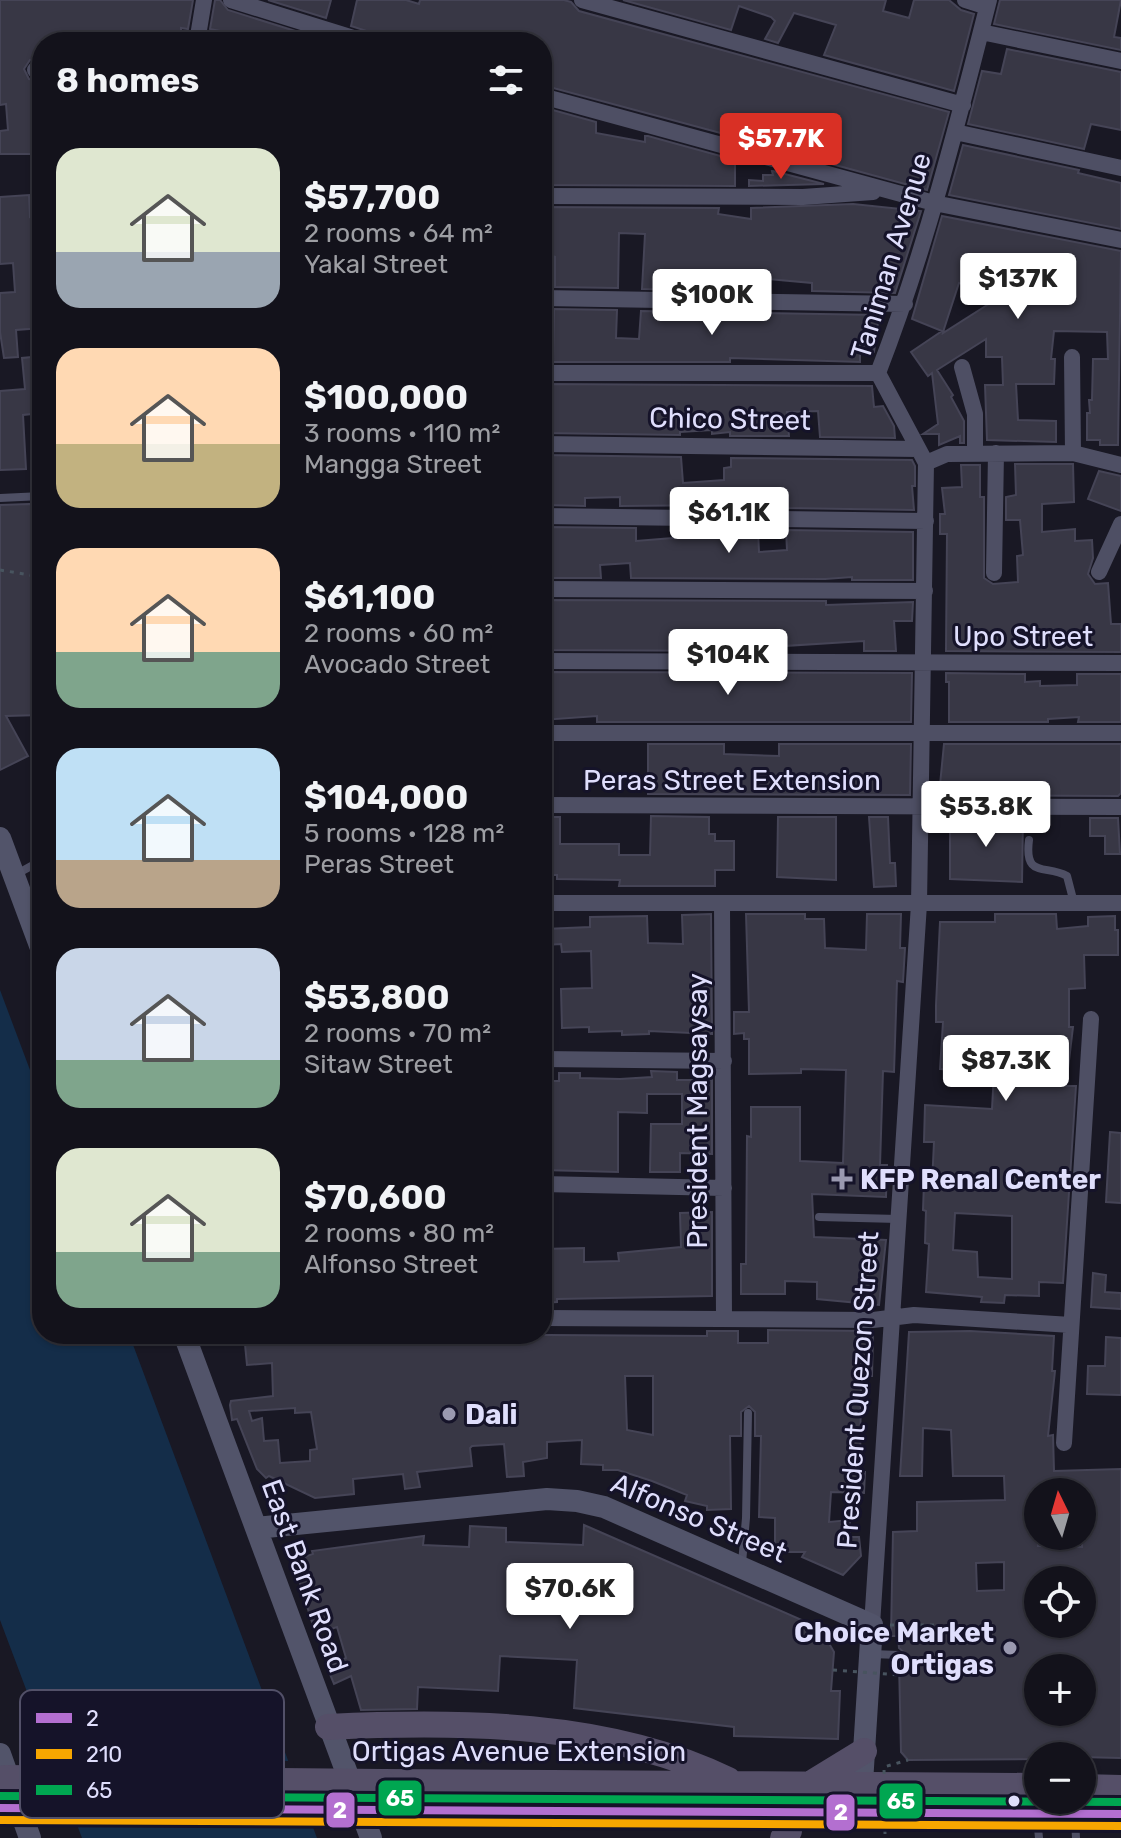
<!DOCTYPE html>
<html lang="en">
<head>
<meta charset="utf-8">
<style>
  body { margin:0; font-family:Rubik,sans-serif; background:#202028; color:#f1f3f6; height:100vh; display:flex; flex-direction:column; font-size:30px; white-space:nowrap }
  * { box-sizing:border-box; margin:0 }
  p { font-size:26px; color:#9d9ea3 }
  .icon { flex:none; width:44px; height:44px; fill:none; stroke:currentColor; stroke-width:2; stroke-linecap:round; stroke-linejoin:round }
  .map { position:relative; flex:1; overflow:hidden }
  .side { position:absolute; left:32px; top:32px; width:520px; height:1312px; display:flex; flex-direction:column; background:#13121b; border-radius:32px; box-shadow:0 2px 6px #0004,0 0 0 2px #32323a }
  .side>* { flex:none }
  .needle { width:52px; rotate:355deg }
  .tools { position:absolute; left:1024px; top:1478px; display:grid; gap:16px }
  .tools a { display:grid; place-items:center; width:72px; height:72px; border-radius:50%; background:#13121b; box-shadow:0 2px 6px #0004,0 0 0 2px #32323a; font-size:40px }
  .price { position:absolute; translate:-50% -68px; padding:0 18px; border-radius:8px; background:#fff; color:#222; font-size:26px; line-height:52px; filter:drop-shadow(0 2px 4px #0008) }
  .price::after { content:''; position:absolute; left:50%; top:48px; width:24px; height:18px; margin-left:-12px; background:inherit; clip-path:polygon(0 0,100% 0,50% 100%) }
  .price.on { background:#d93025; color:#fff }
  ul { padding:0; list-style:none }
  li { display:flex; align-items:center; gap:24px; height:200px; padding:0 24px }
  li span { display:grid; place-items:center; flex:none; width:224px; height:160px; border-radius:24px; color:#555 }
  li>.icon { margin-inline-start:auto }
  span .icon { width:96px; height:96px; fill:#fffc; stroke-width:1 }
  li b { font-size:34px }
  h2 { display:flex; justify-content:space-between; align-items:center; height:96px; padding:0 24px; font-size:34px }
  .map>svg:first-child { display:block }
  .water { fill:#142d49 }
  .pier { fill:#191824 }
  .building { fill:#383745; stroke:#454456; stroke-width:2; fill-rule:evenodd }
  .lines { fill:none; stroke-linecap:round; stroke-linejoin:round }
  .path { stroke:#48545f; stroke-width:3; stroke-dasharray:4 6; stroke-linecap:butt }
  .lane { stroke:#4e4f64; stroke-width:8 }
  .street { stroke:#4e4f64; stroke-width:16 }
  .secondary { stroke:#52546a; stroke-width:22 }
  .primary { stroke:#554f68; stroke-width:26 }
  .path-bridge { stroke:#48545f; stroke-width:3; stroke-dasharray:4 6; stroke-linecap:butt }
  .primary-bridge { stroke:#554f68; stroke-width:26 }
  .bus-1-casing { stroke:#151329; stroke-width:14 }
  .bus-2-casing { stroke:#151329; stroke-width:14 }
  .bus-3-casing { stroke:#151329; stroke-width:14 }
  .bus-1 { stroke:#b36fd0; stroke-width:8 }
  .bus-2 { stroke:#f7a600; stroke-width:8 }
  .bus-3 { stroke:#00a651; stroke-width:8 }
  .poi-dot { fill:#9a99b0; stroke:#151329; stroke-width:3 }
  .bus-dot { fill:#dfdefc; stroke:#151329; stroke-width:3 }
  .labels { text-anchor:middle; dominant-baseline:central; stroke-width:6; stroke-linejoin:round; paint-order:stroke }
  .street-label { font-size:28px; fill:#dfdefc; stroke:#151329 }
  .poi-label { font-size:28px; font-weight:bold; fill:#dfdefc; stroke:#151329; text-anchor:start }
  .key { fill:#151329; stroke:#525068; stroke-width:2 }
  .key-label { font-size:22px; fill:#dfdefc }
  .line-badge { stroke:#151329; stroke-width:3 }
  .badge-label { font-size:22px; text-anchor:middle; font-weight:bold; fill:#fff }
</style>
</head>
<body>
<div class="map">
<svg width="1121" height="1838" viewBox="0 0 1121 1838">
  <rect width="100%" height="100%" fill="#191824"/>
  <!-- water -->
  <path class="water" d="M 0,990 L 42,1102 L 42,1334 L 129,1334 L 317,1838 L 82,1838 L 0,1620 Z"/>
  <!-- pier -->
  <path class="pier" d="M 48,1760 L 293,1761 L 316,1825 L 72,1823 Z"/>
  <!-- building -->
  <path class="building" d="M 0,0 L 193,0 L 188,29 L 181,28 L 181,42 L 42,42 L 42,59 L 30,60 L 24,69 L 29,79 L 42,81 L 41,154 L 0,154 L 0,131 L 8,130 L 6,104 L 0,105 Z
    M 215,0 L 220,0 L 228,10 L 321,39 L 320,42 L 235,39 L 236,34 L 210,29 Z
    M 268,0 L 331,0 L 326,18 Z
    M 357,0 L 406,0 L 419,4 L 420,0 L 564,0 L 571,2 L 579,11 L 949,112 L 927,190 L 784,151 L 786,147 L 755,138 L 754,142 L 542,85 L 546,49 L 542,48 L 542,42 L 377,42 L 370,32 L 351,26 Z
    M 623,0 L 886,0 L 883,11 L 909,18 L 914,0 L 949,0 L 961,10 L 974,14 L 954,91 L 824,55 L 836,25 L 794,13 L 778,43 L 765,39 L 775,21 L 771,17 L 739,6 L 731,30 Z
    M 1000,0 L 1121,0 L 1114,37 L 1121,38 L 1121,50 L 994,24 Z
    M 1007,49 L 1121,72 L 1121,130 L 1091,124 L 1084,149 L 968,124 L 982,71 L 1001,74 Z
    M 542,107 L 596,122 L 596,133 L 645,142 L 645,136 L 648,136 L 735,160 L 735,186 L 542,185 Z
    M 963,145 L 1079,170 L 1078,173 L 1121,183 L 1121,229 L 949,195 Z
    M 772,171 L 773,171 L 824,184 L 749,186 L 749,180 L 763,181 L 763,175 L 773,175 Z
    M 29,195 L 30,217 L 42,215 L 42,328 L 16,330 L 18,357 L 4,358 L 0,332 L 0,293 L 15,292 L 13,263 L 0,264 L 0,197 Z
    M 853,204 L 921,211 L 895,293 L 812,291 L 812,283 L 755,278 L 755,291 L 642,289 L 645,234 L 619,233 L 618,288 L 555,287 L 555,256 L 542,286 L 542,207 L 719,208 L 718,214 L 751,219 L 751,208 Z
    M 942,216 L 1121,251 L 1118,445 L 1100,445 L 1100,440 L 1087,440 L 1087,413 L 1090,413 L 1089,400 L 1092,400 L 1093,359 L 1108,359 L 1107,332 L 1054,331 L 1051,359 L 1055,359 L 1054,384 L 1016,384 L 1018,420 L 1056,421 L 1056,442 L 987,440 L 985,385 L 1003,385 L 1002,357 L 986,357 L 986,339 L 937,370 L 953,395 L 951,397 L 964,421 L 964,443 L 960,443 L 960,436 L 939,445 L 939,434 L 923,434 L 938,424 L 932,373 L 928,376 L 911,352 L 942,331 L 912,319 ZM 959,283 L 1006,293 L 943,333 L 944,329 Z
    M 554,309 L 617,310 L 616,338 L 639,339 L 641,311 L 879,315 L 874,352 L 860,351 L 860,362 L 730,358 L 730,362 L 542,362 L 553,360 Z
    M 42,356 L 41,413 L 23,415 L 26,469 L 0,470 L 0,391 L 25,389 L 22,358 Z
    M 542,384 L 872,386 L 874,407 L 883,406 L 894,426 L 895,438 L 820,437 L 818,411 L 787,412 L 789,436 L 730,436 L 730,432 L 712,434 L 712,430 L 680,432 L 680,435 L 542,433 Z
    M 542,455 L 681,457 L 683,483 L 724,480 L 724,468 L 731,467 L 731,458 L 912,460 L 915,466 L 915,486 L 912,486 L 914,510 L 785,508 L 784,503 L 758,505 L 758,508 L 726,507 L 726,505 L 620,506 L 620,497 L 585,498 L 585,506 L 545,505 Z
    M 1015,464 L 1073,464 L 1074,502 L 1042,504 L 1042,532 L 1075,529 L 1075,541 L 1092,540 L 1093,558 L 1088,574 L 1095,584 L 1108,583 L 1111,624 L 1121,624 L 1121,652 L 946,651 L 947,534 L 940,534 L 940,514 L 945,514 L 942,488 L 962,487 L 961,465 L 980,465 L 980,497 L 984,497 L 984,578 L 993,584 L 1018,582 L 1017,556 L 1023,555 L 1020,520 L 1006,520 L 1006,497 L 1016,495 Z
    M 1099,471 L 1121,476 L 1121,511 L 1088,499 Z
    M 29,504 L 42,505 L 42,592 L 36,593 L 38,616 L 42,617 L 40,715 L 6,716 L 28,756 L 0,770 L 0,505 Z
    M 547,527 L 636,528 L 636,541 L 685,537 L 685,529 L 699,529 L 699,536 L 726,536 L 726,529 L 758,530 L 759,552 L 787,550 L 786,530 L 913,532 L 913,580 L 852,580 L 852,577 L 825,579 L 631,578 L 630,563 L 600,565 L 601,578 L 542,578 L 542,528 Z
    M 542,600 L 826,601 L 826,605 L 913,602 L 912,621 L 894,621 L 896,651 L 864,651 L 864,641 L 752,648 L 753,651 L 542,650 Z
    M 542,672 L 912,673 L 911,722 L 597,722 L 597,716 L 542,720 Z
    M 946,673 L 1025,674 L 1025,682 L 1040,681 L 1040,686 L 1077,685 L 1077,674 L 1121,674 L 1121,722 L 1078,722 L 1079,717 L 1048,719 L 1048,722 L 949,722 L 949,682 L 946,682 Z
    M 648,744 L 724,744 L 724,754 L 779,756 L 779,744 L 911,744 L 910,795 L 648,794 Z
    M 944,744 L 1121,744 L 1121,793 L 1118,796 L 939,795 Z
    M 651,816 L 709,817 L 709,834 L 715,834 L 715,841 L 734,841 L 734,870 L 715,870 L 715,886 L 619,886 L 620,880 L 557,879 L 557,875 L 542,875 L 542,817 L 560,817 L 560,844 L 619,844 L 619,855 L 650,855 Z
    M 778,817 L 836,817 L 836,880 L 777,877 Z
    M 869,817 L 888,817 L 890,863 L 895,863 L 896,886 L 874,887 Z
    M 950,817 L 1023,818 L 1022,882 L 950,879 Z
    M 1090,818 L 1118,818 L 1120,854 L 1105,854 L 1105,836 L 1090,836 Z
    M 711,914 L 712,1034 L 649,1031 L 649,1034 L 622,1035 L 622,1031 L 589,1032 L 589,1027 L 562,1028 L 561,989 L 592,988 L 591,951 L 562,952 L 561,944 L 546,945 L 545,929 L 590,927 L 590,917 L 647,916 L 648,943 L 683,944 L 682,915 Z
    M 746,914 L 805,914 L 805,919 L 824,919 L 825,948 L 866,950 L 867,914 L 901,914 L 900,948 L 905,948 L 903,982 L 897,981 L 894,1072 L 883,1071 L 880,1165 L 887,1165 L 886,1197 L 812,1194 L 814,1237 L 886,1240 L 879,1305 L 817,1299 L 817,1282 L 785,1281 L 785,1294 L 741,1294 L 741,1264 L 746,1264 L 747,1136 L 751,1137 L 751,1107 L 800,1107 L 800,1161 L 843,1163 L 846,1070 L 801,1069 L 801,1073 L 749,1074 L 749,1039 L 744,1039 L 744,1033 L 734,1034 L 734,1012 L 749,1012 Z
    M 995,914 L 1056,914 L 1057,929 L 1088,926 L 1088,917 L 1115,916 L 1115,930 L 1118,930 L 1118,955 L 1084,955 L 1085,988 L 1069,989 L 1069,1027 L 1073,1027 L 1066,1086 L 1076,1086 L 1063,1283 L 1039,1282 L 1039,1296 L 1005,1295 L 1004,1303 L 981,1302 L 982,1297 L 926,1292 L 929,1244 L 925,1243 L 926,1211 L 923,1210 L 924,1183 L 932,1184 L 934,1142 L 924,1142 L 925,1105 L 992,1109 L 994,1072 L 940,1069 L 943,1022 L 936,1022 L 936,1005 L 940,922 L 995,922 ZM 955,1213 L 1012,1216 L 1012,1279 L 978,1277 L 977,1252 L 953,1250 Z
    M 651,1071 L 677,1072 L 677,1080 L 712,1080 L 712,1154 L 680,1153 L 680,1172 L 650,1172 L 651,1124 L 682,1124 L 682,1094 L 647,1094 L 647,1113 L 618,1112 L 618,1172 L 542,1170 L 542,1081 L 559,1081 L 559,1073 L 580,1073 L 580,1078 L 620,1079 L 652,1077 Z
    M 1110,1132 L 1121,1133 L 1121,1203 L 1106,1202 Z
    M 712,1212 L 712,1296 L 557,1299 L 557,1302 L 542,1303 L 542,1249 L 584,1248 L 584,1262 L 619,1261 L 618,1253 L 681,1247 L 680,1213 Z
    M 1093,1273 L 1106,1275 L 1105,1292 L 1121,1293 L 1121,1309 L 1091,1307 Z
    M 768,1330 L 873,1331 L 872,1376 L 861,1376 L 860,1472 L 865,1472 L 864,1493 L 831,1492 L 829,1522 L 850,1520 L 850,1537 L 859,1537 L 861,1556 L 843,1575 L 802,1557 L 805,1552 L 775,1552 L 775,1518 L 759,1517 L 761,1436 L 755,1436 L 755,1412 L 749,1406 L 741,1412 L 741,1436 L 730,1436 L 731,1509 L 707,1510 L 707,1506 L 685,1501 L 687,1495 L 652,1481 L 618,1470 L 603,1470 L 603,1465 L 581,1464 L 582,1440 L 547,1442 L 547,1458 L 523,1462 L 524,1476 L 507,1477 L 504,1444 L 472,1446 L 470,1448 L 472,1466 L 417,1472 L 420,1487 L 405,1489 L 403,1474 L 353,1479 L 354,1494 L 315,1498 L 269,1476 L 266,1478 L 257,1469 L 237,1419 L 232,1420 L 230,1405 L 231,1401 L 273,1396 L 272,1363 L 247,1365 L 244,1334 L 364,1334 L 364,1345 L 400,1345 L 400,1334 L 707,1336 L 707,1331 L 738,1331 L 738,1343 L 768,1343 ZM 625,1376 L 653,1376 L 653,1435 L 627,1430 ZM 295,1408 L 295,1413 L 311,1412 L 317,1449 L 310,1450 L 310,1461 L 280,1463 L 278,1440 L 264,1441 L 262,1418 L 252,1421 L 249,1411 Z
    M 970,1331 L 1054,1336 L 1052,1371 L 1055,1371 L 1048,1436 L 1053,1435 L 1054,1471 L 1121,1469 L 1121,1758 L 1038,1756 L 1038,1759 L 908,1760 L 901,1752 L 899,1662 L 906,1654 L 899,1648 L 898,1636 L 891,1636 L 893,1532 L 917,1531 L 917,1502 L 1005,1500 L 1004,1476 L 953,1476 L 951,1430 L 923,1428 L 922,1476 L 900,1476 L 909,1332 ZM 1038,1492 L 1082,1492 L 1082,1547 L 1038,1546 ZM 1004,1562 L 1004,1590 L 977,1591 L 976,1563 ZM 1038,1580 L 1082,1580 L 1082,1624 L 1038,1624 ZM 1038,1668 L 1082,1668 L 1082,1712 L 1038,1712 Z
    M 1106,1337 L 1121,1338 L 1121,1395 L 1087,1394 L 1088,1366 L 1105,1366 Z
    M 584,1525 L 820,1628 L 834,1652 L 831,1691 L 840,1691 L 838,1739 L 734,1736 L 734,1727 L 574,1708 L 577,1660 L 500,1656 L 498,1691 L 418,1687 L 417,1709 L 361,1710 L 351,1676 L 334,1684 L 327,1667 L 346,1658 L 337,1627 L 325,1631 L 320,1618 L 312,1622 L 293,1561 L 313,1554 L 312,1551 L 424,1536 L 423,1545 L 469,1547 L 470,1526 L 506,1528 L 506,1542 L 583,1545 Z"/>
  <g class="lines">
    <!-- path -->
    <path class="path" d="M 0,570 L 42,577
      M 890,1625 L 935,1625"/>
    <!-- lane -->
    <path class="lane" d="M 0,498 L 42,496
      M 1029,840 C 1024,879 1046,864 1067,876 L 1074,903
      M 15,875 L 42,860
      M 819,1217 L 898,1219
      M 742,1563 L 746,1518 L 748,1413
      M 871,1654 L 899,1655
      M 1037,1818 L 1039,1838
      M 1075,1819 L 1076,1838"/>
    <!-- street -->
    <path class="street" d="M 231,0 L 366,42
      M 582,0 L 963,105
      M 965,0 L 987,7
      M 981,32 L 1121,61
      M 197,42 L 204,0
      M 35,70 L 42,70
      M 542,96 L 934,203 L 1121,240
      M 955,132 L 1121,168
      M 542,196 L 803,197 L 873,192
      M 542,298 L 905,304
      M 1072,357 L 1073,453
      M 962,367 L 975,414 L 975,452
      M 542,373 L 878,373
      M 542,444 L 918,449
      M 926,463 L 947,454 L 1073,453 L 1121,465
      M 542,516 L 926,521
      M 1099,572 L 1121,524
      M 994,573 L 996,453
      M 542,589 L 925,591
      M 542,661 L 1121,663
      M 542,733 L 1121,733
      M 542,805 L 1121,807
      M 542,903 L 1121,903
      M 722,903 L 724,1319
      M 542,1059 L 724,1061
      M 542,1184 L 724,1188
      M 542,1318 L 873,1320 L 914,1315 L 1071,1325
      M 1064,1443 L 1091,1019
      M 872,1625 L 919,904 L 926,463 L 878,373 C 925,252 957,126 989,0"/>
    <!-- secondary -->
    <path class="secondary" d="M 0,838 L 42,951
      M 184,1334 L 371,1838
      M 256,1528 L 547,1499 L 577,1501 L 604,1507 L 872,1625 L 862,1783
      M 0,1754 L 30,1838"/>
    <!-- primary -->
    <path class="primary" d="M 328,1727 C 458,1721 608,1721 728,1780
      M 815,1781 L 864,1751
      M 382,1782 L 1038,1786
      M 1082,1787 L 1121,1788
      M 387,1810 L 1121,1814
      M 783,1838 L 789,1831 L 791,1812"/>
    <!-- path-bridge -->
    <path class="path-bridge" d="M 833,1670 L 899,1675
      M 885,1834 L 884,1767 L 908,1760"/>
    <!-- primary-bridge -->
    <path class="primary-bridge" d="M 5,1778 L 382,1782
      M 13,1808 L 387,1810"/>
    <defs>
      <path id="bus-1" d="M 0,1808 L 1121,1814"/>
      <path id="bus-2" d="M 0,1820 L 1121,1826"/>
      <path id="bus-3" d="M 0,1796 L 1121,1802"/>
    </defs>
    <!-- bus-1 casing -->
    <use href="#bus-1" class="bus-1-casing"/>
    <!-- bus-2 casing -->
    <use href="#bus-2" class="bus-2-casing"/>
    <!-- bus-3 casing -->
    <use href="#bus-3" class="bus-3-casing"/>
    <!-- bus-1 -->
    <use href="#bus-1" class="bus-1"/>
    <!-- bus-2 -->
    <use href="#bus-2" class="bus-2"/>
    <!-- bus-3 -->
    <use href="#bus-3" class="bus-3"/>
  </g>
  <!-- markers -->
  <g class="poi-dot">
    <path d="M838 1167h8v8h8v8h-8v8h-8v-8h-8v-8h8z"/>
    <circle cx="449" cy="1414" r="8"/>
    <circle cx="1010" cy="1648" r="8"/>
  </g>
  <circle class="bus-dot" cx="1014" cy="1801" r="7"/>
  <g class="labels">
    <!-- street labels -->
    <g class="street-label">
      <text transform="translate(891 256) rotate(-73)">Taniman Avenue</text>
      <text transform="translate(730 419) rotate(1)">Chico Street</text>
      <text x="1023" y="636">Upo Street</text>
      <text x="732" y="780">Peras Street Extension</text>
      <text transform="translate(697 1111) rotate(-90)">President Magsaysay</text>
      <text transform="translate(858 1390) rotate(-86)">President Quezon Street</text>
      <text transform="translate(699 1518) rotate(23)">Alfonso Street</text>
      <text transform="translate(305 1576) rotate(70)">East Bank Road</text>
      <text x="519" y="1751">Ortigas Avenue Extension</text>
    </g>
    <!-- poi labels -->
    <g class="poi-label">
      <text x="860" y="1179">KFP Renal Center</text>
      <text x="465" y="1414">Dali</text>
      <text x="994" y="1632" text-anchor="end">Choice Market<tspan x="994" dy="32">Ortigas</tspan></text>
    </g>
  </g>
  <!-- legend -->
  <rect x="20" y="1690" width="264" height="128" rx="12" class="key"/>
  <rect x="36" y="1713" width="36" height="10" fill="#b36fd0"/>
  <rect x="36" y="1749" width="36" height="10" fill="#f7a600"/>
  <rect x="36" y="1785" width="36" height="10" fill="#00a651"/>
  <g class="key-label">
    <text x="86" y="1726">2</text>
    <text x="86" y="1762">210</text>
    <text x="86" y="1798">65</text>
  </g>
  <g class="line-badge">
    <rect x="377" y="1779" width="46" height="38" rx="8" fill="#00a651"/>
    <rect x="878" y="1782" width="46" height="38" rx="8" fill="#00a651"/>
    <rect x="325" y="1791" width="31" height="38" rx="8" fill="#b36fd0"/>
    <rect x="825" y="1793" width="31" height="39" rx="8" fill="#b36fd0"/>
  </g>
  <g class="badge-label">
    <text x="400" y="1806">65</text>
    <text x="901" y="1809">65</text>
    <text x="340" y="1818">2</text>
    <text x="841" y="1820">2</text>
  </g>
</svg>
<div class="tools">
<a><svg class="needle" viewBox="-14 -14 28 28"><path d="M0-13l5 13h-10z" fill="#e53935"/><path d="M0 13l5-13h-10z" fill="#9d9ea3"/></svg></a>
<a><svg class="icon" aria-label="locate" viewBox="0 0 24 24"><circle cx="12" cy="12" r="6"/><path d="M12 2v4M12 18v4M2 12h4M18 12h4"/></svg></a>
<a>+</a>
<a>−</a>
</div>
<b class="price on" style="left:781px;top:181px">$57.7K</b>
<b class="price" style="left:1018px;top:321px">$137K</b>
<b class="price" style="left:712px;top:337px">$100K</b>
<b class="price" style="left:729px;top:555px">$61.1K</b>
<b class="price" style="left:728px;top:697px">$104K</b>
<b class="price" style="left:986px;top:849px">$53.8K</b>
<b class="price" style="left:1006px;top:1103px">$87.3K</b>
<b class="price" style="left:570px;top:1631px">$70.6K</b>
<section class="side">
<h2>8 homes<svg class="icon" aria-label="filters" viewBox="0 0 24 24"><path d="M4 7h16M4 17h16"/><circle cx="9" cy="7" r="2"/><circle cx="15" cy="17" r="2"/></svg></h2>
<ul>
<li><span style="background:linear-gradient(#dfe7d0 65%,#9aa5b1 0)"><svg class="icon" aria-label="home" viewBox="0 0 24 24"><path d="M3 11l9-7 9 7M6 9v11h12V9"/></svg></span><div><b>$57,700</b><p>2 rooms · 64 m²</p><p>Yakal Street</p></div></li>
<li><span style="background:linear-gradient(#ffd9b3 60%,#c2b280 0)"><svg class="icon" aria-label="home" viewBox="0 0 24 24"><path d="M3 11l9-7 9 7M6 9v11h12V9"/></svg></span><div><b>$100,000</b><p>3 rooms · 110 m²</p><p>Mangga Street</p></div></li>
<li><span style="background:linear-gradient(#ffd9b3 65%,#7fa58c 0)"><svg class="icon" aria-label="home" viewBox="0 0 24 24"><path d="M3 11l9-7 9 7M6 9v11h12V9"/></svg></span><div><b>$61,100</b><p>2 rooms · 60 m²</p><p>Avocado Street</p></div></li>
<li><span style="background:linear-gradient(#bfe0f5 70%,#b9a48a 0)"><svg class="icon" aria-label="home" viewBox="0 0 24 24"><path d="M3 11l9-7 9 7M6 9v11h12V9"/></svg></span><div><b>$104,000</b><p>5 rooms · 128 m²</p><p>Peras Street</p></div></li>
<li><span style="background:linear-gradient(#c9d6e8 70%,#7fa58c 0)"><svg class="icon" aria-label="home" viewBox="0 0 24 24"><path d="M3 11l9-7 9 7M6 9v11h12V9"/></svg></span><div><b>$53,800</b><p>2 rooms · 70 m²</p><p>Sitaw Street</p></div></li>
<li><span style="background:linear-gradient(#dfe7d0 65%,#7fa58c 0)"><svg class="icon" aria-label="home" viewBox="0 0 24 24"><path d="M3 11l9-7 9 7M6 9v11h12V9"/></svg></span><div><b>$70,600</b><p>2 rooms · 80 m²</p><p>Alfonso Street</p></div></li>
</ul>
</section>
</div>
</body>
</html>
